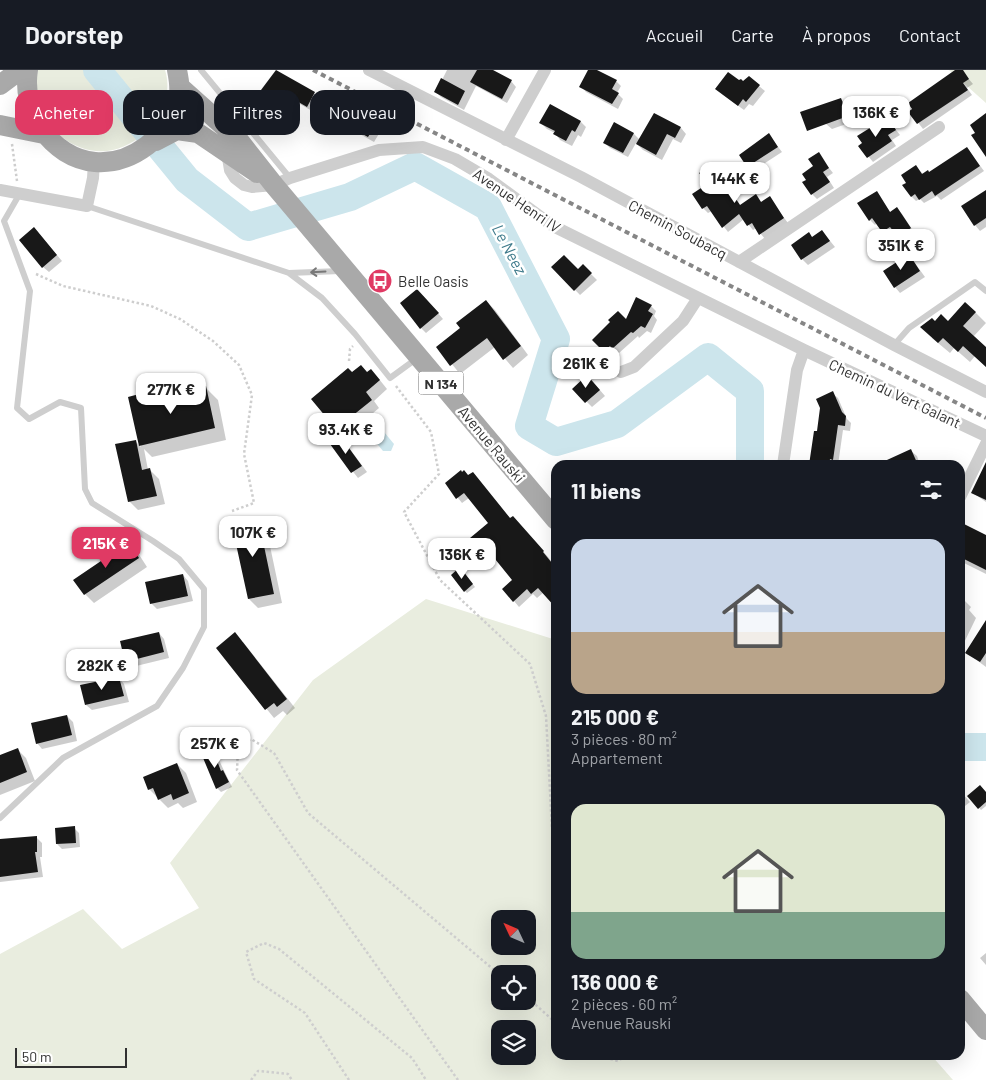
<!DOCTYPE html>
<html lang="fr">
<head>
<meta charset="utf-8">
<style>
  body { margin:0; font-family:Barlow,sans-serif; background:#20242c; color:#f1f3f6; height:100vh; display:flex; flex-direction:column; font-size:19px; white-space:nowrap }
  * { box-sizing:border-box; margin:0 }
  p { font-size:16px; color:#9ea1a6 }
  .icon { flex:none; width:28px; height:28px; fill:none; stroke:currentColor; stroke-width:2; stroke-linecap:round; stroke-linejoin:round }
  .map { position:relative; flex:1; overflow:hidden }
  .details { position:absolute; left:551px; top:390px; width:414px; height:600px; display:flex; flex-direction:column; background:#171b24; border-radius:15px; box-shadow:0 5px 20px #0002 }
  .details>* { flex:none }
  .banner { position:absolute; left:15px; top:20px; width:461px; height:45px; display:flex; gap:10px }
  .needle { width:32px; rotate:314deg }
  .buttons { position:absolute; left:491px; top:840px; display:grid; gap:10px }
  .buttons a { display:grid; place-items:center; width:45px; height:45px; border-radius:10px; background:#171b24; box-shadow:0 5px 20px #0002; font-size:25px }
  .scale { position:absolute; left:15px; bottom:12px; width:112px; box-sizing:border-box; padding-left:5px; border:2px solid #313131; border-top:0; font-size:14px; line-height:18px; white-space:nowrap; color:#313131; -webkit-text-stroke:4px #fff; paint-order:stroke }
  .price { position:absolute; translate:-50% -42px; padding:0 11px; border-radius:10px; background:#fff; color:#222; font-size:16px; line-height:32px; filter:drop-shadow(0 1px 2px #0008) }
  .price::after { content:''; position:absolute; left:50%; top:30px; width:15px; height:11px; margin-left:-8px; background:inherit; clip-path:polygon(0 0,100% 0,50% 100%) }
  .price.active { background:#e03a64; color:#fff }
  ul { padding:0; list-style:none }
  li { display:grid; align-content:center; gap:10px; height:265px; padding:0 20px }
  li span { display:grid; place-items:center; height:155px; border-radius:15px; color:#555 }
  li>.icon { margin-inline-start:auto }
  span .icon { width:90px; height:90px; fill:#fffc; stroke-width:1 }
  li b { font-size:21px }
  h2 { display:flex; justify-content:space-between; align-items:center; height:60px; padding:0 20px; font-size:21px }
  .pill { padding:0 18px; border-radius:15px; background:#171b24; box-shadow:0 5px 20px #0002; font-size:18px; line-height:45px }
  .pill.active { background:#e03a64; color:#fff }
  header { display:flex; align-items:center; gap:30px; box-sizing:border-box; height:70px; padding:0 25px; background:#171b24; border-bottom:1px solid #363941 }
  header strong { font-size:24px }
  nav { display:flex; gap:28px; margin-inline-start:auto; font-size:18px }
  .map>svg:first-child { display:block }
  .green { fill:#e9eddf; fill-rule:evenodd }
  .water { fill:#cce5ec }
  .shadow { fill:#0003 }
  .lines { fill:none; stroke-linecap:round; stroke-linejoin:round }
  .river { stroke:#cce5ec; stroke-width:28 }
  .building { fill:#181818 }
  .path { stroke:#cecece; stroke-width:2.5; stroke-dasharray:2.5 2.5; stroke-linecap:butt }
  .service { stroke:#cecece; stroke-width:6 }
  .minor { stroke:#cecece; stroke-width:12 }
  .primary { stroke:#a9a9a9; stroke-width:20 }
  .rail { stroke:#868686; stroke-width:4; stroke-dasharray:5 4; stroke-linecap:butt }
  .oneway { stroke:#787878 }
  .labels { text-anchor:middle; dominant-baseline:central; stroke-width:5; stroke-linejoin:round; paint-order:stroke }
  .shield { fill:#fff; stroke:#6f6f6f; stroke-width:1 }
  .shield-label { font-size:14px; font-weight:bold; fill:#313131 }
  .street-label { font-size:15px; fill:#313131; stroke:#fff }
  .poi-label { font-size:15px; fill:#313131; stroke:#fff; text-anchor:start }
  .water-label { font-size:16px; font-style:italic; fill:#3e7a8b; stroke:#fff }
</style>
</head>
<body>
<header>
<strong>Doorstep</strong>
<nav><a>Accueil</a><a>Carte</a><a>À propos</a><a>Contact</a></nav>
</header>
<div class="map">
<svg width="986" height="1010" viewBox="0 0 986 1010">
  <rect width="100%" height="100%" fill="#fff"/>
  <!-- green -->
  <path class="green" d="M 38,0 L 165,0 C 176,35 147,72 113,80 C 81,87 48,64 39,34 C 35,23 36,11 38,0 Z
    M 949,0 L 986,0 L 986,33 Z
    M 426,529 L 556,570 L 556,985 L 931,985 L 953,1010 L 0,1010 L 0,884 L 83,839 L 122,879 L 199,838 L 170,793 L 313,610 ZM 500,849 L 528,849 L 528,876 L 500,876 ZM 500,904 L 528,904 L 528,931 L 500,931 ZM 500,959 L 528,959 L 528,986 L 500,986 Z"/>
  <!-- water -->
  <path class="water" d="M 374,350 L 394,374 L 391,381 L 383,381 L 364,358 Z"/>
  <!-- shadow -->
  <path class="shadow" d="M 447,0 L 490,0 L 511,11 L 516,17 L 507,33 L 476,16 L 464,40 L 441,27 L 436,22 Z
    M 589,0 L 595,0 L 616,11 L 621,16 L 617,23 L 623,29 L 618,39 L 586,22 L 581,16 Z
    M 962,1 L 973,14 L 967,18 L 972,25 L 923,59 L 910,42 Z
    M 739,12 L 759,16 L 765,21 L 753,36 L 749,34 L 744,40 L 722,24 Z
    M 314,23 L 319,28 L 312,41 L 300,34 L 294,46 L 264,29 L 260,24 Z
    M 840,29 L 846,35 L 852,52 L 832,59 L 826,54 Z
    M 551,35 L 581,52 L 586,57 L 581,67 L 578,65 L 572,76 L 560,70 L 555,63 L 547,59 L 541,53 Z
    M 654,44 L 681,58 L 686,64 L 681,73 L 673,69 L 662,90 L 643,80 L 636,73 L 628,87 L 610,78 L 605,73 L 615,54 L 634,64 L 640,70 Z
    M 362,45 L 380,62 L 374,72 L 358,63 L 344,49 Z
    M 889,51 L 900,65 L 892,70 L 896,76 L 873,92 L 860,76 L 875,60 Z
    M 769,65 L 782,82 L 753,101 L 748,96 Z
    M 967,78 L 984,101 L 941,130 L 937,126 L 924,133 L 920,129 L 916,131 L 912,127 L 904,116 L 908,113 L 916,97 L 923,104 L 930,103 Z
    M 818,84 L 833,103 L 827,107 L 834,118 L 817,129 L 812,124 L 815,97 Z
    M 711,95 L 741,136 L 756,126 L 762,133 L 769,128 L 788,153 L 765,169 L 756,158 L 753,160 L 744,149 L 728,162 L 712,141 L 708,143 L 703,138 L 694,124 L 709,115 Z
    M 876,122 L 891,143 L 897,139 L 902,144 L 915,164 L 904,172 L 895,162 L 887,166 L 877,153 L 875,155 L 870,150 L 859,133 Z
    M 986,122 L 986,157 L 980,161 L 975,155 L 963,136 Z
    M 34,158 L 62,191 L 49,202 L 43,197 Z
    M 822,161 L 835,177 L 808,195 L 802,189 L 813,168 Z
    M 909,185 L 925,207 L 900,223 L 895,217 Z
    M 583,196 L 597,210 L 580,225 L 553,197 L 578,201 Z
    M 423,226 L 443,249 L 426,263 L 421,258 Z
    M 486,231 L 495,240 L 528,285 L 513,298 L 495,277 L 460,304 L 438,277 L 462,258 Z
    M 651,236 L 656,241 L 654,246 L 657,250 L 651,263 L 647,261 L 639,268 L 638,266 L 619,283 L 616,281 L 610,287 L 593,270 Z
    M 975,242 L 986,253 L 973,267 L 986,279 L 986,297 L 975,286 L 970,292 L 954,278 L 950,283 L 932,268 L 935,253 L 948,252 Z
    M 367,303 L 379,309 L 387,319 L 374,331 L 379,338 L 345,367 L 336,358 L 353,304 Z
    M 593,312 L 605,326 L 592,337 L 574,319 Z
    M 206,318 L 218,330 L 226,370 L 152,387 L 144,379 L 148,400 L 150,400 L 159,409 L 165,434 L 138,440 L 129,431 L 135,371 L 141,377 L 129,328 L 157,321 L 164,327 Z
    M 832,323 L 838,328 L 847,349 L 851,353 L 850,361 L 843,360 L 838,395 L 810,395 L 818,363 Z
    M 346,374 L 367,402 L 358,408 L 332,375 Z
    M 911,381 L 917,386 L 920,395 L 889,395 Z
    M 986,395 L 986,432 L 973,423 Z
    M 461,402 L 511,449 L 518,453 L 548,487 L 556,498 L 556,536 L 544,522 L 537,528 L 533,524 L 519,537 L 504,519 L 514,510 L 497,489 L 493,492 L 472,469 L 490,453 L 469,428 L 462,433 L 446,413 Z
    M 258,448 L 266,457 L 282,533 L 258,538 L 249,529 L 233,452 Z
    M 960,453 L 986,467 L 986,504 L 960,491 Z
    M 129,474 L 138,483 L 147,497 L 94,533 L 85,524 Z
    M 462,501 L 475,517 L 467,523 L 465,521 Z
    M 183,505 L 188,511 L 193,531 L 157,539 L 151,533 Z
    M 960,526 L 971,537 L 969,540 L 976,548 L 960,581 Z
    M 986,559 L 986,597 L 967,583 Z
    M 159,563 L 164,569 L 169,588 L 132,597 L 126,591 Z
    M 243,572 L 295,638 L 287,645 L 283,641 L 274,648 L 217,578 Z
    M 119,608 L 124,614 L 129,632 L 92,640 L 86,635 Z
    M 67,646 L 73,652 L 77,671 L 42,679 L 37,673 Z
    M 17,679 L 26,688 L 35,711 L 0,725 L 0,687 Z
    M 212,679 L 216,684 L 232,717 L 221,722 L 217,718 Z
    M 177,694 L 186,703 L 197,732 L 183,738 L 178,733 L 168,738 L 149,719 Z
    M 960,721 L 970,732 L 960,740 Z
    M 986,723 L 986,736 L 981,740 L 969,726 Z
    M 74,758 L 79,763 L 80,777 L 62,779 L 57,774 Z
    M 36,767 L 42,773 L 42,787 L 40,787 L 43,807 L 0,812 L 0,770 Z
    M 986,883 L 986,895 L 980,888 Z"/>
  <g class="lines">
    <!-- river -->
    <path class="river" d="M 97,0 L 187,110 L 248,157 L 350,127 L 415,96 L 488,137 L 556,269 L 529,356 L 556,372 L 617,354 L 708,287 L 750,321 L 750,395
      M 960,677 L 986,677"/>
  </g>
  <!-- building -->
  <path class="building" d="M 276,0 L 315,22 L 307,37 L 295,30 L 288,42 L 258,24 Z
    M 477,0 L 493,0 L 512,10 L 502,29 L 470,12 Z
    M 588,0 L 597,0 L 617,10 L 612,19 L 619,23 L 612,34 L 579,17 Z
    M 955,0 L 963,0 L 969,9 L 963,13 L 968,20 L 917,54 L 908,42 L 912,39 L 908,33 Z
    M 728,2 L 739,10 L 741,9 L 743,11 L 749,6 L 760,15 L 746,32 L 743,29 L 738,36 L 715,19 Z
    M 441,8 L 465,21 L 458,35 L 434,22 Z
    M 841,28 L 848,46 L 807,61 L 800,42 Z
    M 550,34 L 581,51 L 575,62 L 572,60 L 566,71 L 553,64 L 555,61 L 539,53 Z
    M 348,37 L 363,44 L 361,47 L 375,55 L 368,67 L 351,58 L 353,55 L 342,49 Z
    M 654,43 L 681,57 L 675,68 L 667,64 L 656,85 L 636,74 Z
    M 986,43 L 986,87 L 971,65 L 975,63 L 970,55 Z
    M 889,49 L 896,60 L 888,65 L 892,71 L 867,88 L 858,76 L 862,73 L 857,66 L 873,56 L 875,59 Z
    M 614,52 L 634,63 L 623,83 L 603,73 Z
    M 769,63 L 778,77 L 747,97 L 739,85 Z
    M 967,77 L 980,96 L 935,126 L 932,121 L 919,130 L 915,124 L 911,127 L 902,115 L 906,113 L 901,105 L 916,95 L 922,104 L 928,100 L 929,102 Z
    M 819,82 L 829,98 L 823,102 L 830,112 L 811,125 L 802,112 L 806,110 L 802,104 L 813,96 L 808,89 Z
    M 712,94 L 740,135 L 756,124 L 761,132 L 770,126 L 784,148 L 759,165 L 752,153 L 747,156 L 739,144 L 722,158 L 707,136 L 702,139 L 692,124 L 707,114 L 699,103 Z
    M 986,120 L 986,148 L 974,156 L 961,136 Z
    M 877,121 L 890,142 L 897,137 L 911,158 L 898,167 L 890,157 L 882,162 L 872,148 L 869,151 L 857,133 Z
    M 34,157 L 57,185 L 42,198 L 19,170 Z
    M 822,160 L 830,171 L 801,190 L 791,175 L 809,162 L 812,167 Z
    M 909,184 L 920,201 L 894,218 L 883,201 Z
    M 564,185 L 578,199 L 583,194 L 592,203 L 574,221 L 551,197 Z
    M 417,219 L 439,243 L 420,259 L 400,233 Z
    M 636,227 L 652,235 L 648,241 L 653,244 L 645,258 L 641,256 L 633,263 L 631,262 L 612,279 L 610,276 L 604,282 L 592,270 L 610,252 L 608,250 L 618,241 L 626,249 Z
    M 486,230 L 521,276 L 503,290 L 487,268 L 450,296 L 436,277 L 460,258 L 456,253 Z
    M 965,232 L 976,242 L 963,256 L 986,277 L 986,297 L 963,276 L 958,282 L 943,268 L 938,273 L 920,257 L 932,248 L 935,251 L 941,244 L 948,251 Z
    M 361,295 L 367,302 L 371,299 L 380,310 L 366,322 L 372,330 L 336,359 L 311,329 L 348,298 L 352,302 Z
    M 587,305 L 600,320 L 585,333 L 572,319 Z
    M 206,316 L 215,358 L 139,376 L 128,327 L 158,319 L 160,327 Z
    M 833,321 L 842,342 L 846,346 L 845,356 L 838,355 L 833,390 L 830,389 L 829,395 L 809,395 L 814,361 L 817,361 L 820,338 L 816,329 Z
    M 341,367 L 362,396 L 351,403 L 330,374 Z
    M 136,370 L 142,400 L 150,398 L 157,426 L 128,432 L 115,374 Z
    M 911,379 L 918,395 L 876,395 Z
    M 986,392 L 986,430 L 971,423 Z
    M 461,400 L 462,402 L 464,400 L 468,405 L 473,402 L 510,448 L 513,446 L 544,481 L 543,482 L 556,498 L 556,538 L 538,518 L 531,524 L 527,519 L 513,532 L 502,519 L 512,510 L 491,484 L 486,488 L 470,468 L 488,453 L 464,423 L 456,429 L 445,413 Z
    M 258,447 L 274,524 L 248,529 L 231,451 Z
    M 960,452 L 986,465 L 986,500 L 960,487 Z
    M 129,472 L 139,488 L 84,525 L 73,510 Z
    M 460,497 L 473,514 L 464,522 L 451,505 Z
    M 183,504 L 188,526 L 150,534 L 145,512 Z
    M 986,550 L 986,583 L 980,592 L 965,583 Z
    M 159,562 L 164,582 L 125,592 L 120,571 Z
    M 235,562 L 287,629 L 277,637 L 274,633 L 265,640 L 216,578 Z
    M 119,607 L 124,626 L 85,635 L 80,615 Z
    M 67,645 L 72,665 L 36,674 L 31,653 Z
    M 18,678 L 27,702 L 0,713 L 0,685 Z
    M 212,678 L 221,701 L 223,700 L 229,712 L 216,719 L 201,683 Z
    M 177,693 L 189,723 L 173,730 L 171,724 L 158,730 L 153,718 L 148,720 L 143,707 Z
    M 980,715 L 986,722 L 986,732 L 978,739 L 967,726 Z
    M 75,756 L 76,773 L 56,774 L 55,758 Z
    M 37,766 L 37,782 L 35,782 L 38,802 L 0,807 L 0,769 Z"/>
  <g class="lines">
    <!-- path -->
    <path class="path" d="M 12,74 L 17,111
      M 36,204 L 63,216 L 151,236 L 180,249 L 213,271 L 239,295 L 252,325 L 244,384 L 254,433 L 232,441
      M 349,291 L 350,279 L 353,276
      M 396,316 L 431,362 L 439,404 L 404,442 L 440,510 L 530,594 L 546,646 L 552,759 L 556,767
      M 528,928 L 556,953
      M 596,985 L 618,991 L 627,985
      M 251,1010 L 258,1001 L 288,1004 L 292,1010
      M 349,1010 L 305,943 L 254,909 L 246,882 L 264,873 L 279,879 L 412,988 L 426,1010
      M 458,1010 L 237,700 L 238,679 L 251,669 L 274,683 L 308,743 L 500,905"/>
    <!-- service -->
    <path class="service" d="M 201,0 L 290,108
      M 87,136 L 289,203 L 322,228 L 355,264 L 390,308 L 416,289
      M 289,203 L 340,201
      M 894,275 L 909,258 L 975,212 L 986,221
      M 0,748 L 63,688 L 157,636 L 183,598 L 204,557 L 204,519 L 179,489 L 153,471 L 92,433 L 85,419 L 81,338 L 60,332 L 29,349 L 17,338 L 30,221 L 4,151 L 19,125"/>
    <!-- minor -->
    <path class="minor" d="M 369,0 L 581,107 L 894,275 L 986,322
      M 506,70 L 545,0
      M 227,82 L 230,100 L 235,108 L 244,115 L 252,117 L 274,115 L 290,108 L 379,80 L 423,77 L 455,89 L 489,109 L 553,156 L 804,280 L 986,366
      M 0,120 L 87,136 L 93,108 L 94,92
      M 739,192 L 939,57
      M 621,302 L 634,297 L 683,251 L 698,228
      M 783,395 L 797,300 L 804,280
      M 960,427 L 986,374"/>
    <!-- primary -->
    <path class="primary" d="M 28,0 C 21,41 51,88 95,92 C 132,95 169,66 178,30 C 181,20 179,10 177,0
      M 0,15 L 20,0
      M 180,17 L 237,68 L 274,115 L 556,450
      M 0,55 L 44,64
      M 156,71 L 177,60 L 198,63 L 257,103
      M 960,929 L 986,960"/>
    <!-- rail -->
    <path class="rail" d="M 313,0 L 986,348"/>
  </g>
  <!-- one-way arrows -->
  <defs><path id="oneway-shaft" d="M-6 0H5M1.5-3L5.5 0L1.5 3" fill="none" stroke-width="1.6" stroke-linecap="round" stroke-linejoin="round" transform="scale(1.25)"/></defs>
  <use class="oneway" href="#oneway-shaft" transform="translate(318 202) rotate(177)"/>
  <!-- icons -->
  <defs>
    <symbol id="bus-disc" viewBox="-11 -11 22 22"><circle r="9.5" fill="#e03a64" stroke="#fff"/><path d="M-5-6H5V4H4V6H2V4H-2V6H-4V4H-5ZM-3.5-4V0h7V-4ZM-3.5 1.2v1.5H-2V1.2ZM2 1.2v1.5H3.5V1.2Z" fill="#fff"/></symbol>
  </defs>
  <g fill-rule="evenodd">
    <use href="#bus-disc" x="366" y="197" width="28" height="28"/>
  </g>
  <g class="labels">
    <!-- shield labels -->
    <rect class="shield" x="418.5" y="301.5" width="45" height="23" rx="4"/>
    <g class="shield-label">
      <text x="441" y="313">N 134</text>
    </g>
    <!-- street labels -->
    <g class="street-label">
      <text transform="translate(517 130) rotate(34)">Avenue Henri IV</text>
      <text transform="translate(678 159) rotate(28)">Chemin Soubacq</text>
      <text transform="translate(895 323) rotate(25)">Chemin du Vert Galant</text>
      <text transform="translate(492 374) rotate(50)">Avenue Rauski</text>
    </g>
    <!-- poi labels -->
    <g class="poi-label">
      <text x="398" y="211">Belle Oasis</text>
    </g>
    <!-- water labels -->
    <g class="water-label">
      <text transform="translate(510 179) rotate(62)">Le Neez</text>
    </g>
  </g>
</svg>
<div class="buttons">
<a><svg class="needle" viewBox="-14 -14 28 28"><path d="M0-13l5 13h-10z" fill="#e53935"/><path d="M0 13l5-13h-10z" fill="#9ea1a6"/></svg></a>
<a><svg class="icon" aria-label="locate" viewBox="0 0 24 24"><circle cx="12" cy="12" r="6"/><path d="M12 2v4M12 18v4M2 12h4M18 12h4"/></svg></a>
<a><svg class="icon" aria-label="layers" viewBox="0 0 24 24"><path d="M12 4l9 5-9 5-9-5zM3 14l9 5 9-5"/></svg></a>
</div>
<div class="scale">50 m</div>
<b class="price" style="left:876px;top:68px">136K €</b>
<b class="price" style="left:735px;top:134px">144K €</b>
<b class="price" style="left:901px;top:201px">351K €</b>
<b class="price" style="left:586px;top:319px">261K €</b>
<b class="price" style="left:171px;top:345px">277K €</b>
<b class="price" style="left:346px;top:385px">93.4K €</b>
<b class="price" style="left:253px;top:488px">107K €</b>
<b class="price active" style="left:106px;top:499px">215K €</b>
<b class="price" style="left:462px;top:510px">136K €</b>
<b class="price" style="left:102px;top:621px">282K €</b>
<b class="price" style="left:215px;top:699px">257K €</b>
<div class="banner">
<a class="pill active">Acheter</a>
<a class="pill">Louer</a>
<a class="pill">Filtres</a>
<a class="pill">Nouveau</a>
</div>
<section class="details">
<h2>11 biens<svg class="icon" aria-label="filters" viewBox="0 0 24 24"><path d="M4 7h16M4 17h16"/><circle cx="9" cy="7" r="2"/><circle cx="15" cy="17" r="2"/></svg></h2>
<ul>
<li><span style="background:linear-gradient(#c9d6e8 60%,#b9a48a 0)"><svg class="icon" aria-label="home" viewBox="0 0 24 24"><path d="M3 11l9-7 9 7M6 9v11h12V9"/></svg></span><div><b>215 000 €</b><p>3 pièces · 80 m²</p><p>Appartement</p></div></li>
<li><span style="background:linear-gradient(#dfe7d0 70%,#7fa58c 0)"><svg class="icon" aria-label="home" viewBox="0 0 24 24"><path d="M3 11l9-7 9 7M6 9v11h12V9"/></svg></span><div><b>136 000 €</b><p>2 pièces · 60 m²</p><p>Avenue Rauski</p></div></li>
</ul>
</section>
</div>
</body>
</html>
